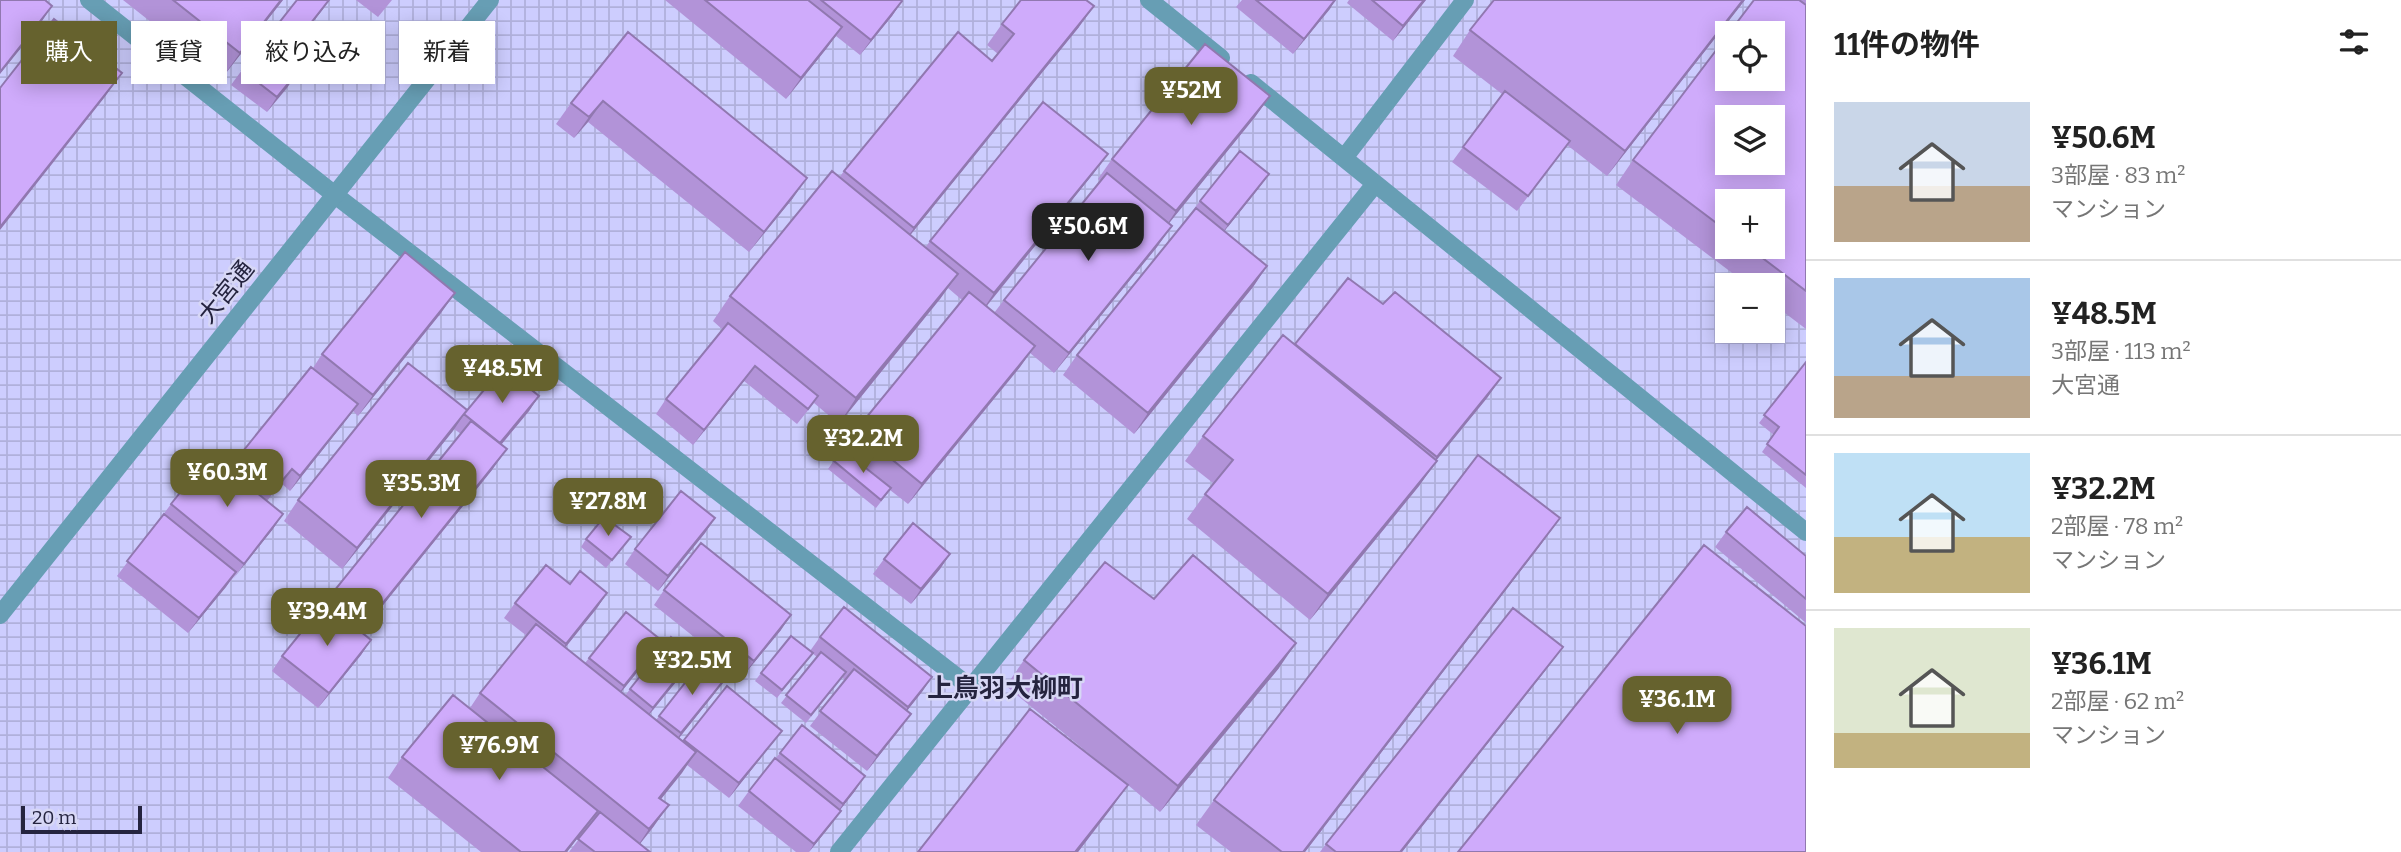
<!DOCTYPE html>
<html lang="ja">
<head>
<meta charset="utf-8">
<style>
  body { margin:0; font-family:Bitter,"Noto Sans JP",serif; background:#f2f2f2; color:#222; height:100vh; display:flex; flex-direction:column; font-size:26px; white-space:nowrap }
  * { box-sizing:border-box; margin:0 }
  p { font-size:23px; color:#767676 }
  .icon { flex:none; width:38px; height:38px; fill:none; stroke:currentColor; stroke-width:2; stroke-linecap:round; stroke-linejoin:round }
  .map { position:relative; flex:1; overflow:hidden }
  .drawer { display:flex; flex-direction:column; background:#fff; width:595px }
  .drawer>* { flex:none }
  .hud { position:absolute; left:21px; top:21px; width:665px; height:63px; display:flex; gap:14px }
  .controls { position:absolute; left:1715px; top:21px; display:grid; gap:14px }
  .controls a { display:grid; place-items:center; width:70px; height:70px; border-radius:0px; background:#fff; box-shadow:0 4px 18px #0003; font-size:35px }
  .scale { position:absolute; left:21px; bottom:18px; width:121px; box-sizing:border-box; padding-left:7px; border:4px solid #25243f; border-top:0; font-size:19px; line-height:24px; white-space:nowrap; color:#25243f; -webkit-text-stroke:5px #d7d7f5; paint-order:stroke }
  .price { position:absolute; translate:-50% -60px; padding:0 16px; border-radius:14px; background:#66622e; color:#fff; font-size:23px; line-height:46px; filter:drop-shadow(0 2px 4px #0008) }
  .price::after { content:''; position:absolute; left:50%; top:42px; width:21px; height:16px; margin-left:-10px; background:inherit; clip-path:polygon(0 0,100% 0,50% 100%) }
  .price.current { background:#222; color:#fff }
  ul { padding:0; list-style:none }
  li { display:flex; align-items:center; gap:21px; height:175px; padding:0 28px }
  li+li { border-top:2px solid #e0e0e0 }
  li span { display:grid; place-items:center; flex:none; width:196px; height:140px; border-radius:0px; color:#555 }
  li>.icon { margin-inline-start:auto }
  span .icon { width:84px; height:84px; fill:#fffc; stroke-width:1 }
  li b { font-size:30px }
  h2 { display:flex; justify-content:space-between; align-items:center; height:84px; padding:0 28px; font-size:30px }
  .chip { padding:0 24px; border-radius:0px; background:#fff; box-shadow:0 4px 18px #0003; font-size:24px; line-height:63px }
  .chip.current { background:#66622e; color:#fff }
  main { display:flex; flex:1; min-height:0 }
  .map>svg:first-child { display:block }
  .industrial { fill:url(#industrial-grid); fill-rule:evenodd }
  .lines { fill:none; stroke-linecap:round; stroke-linejoin:round }
  .minor { stroke:#679eb4; stroke-width:18 }
  .tertiary { stroke:#679eb4; stroke-width:18 }
  .wall { fill:#b293d8; fill-rule:evenodd }
  .shaded-wall { fill:#9178b0 }
  .building { fill:#cfabfb; stroke:#9178b0; stroke-width:2; fill-rule:evenodd }
  .labels { text-anchor:middle; dominant-baseline:central; stroke-width:5; stroke-linejoin:round; paint-order:stroke }
  .street-label { font-size:24px; fill:#25243f; stroke:#d7d7f5 }
  .neighbourhood-label { font-size:26px; font-weight:bold; fill:#25243f; stroke:#d7d7f5 }
</style>
</head>
<body>
<main>
<div class="map">
<svg width="1806" height="852" viewBox="0 0 1806 852">
  <defs>
    <pattern id="industrial-grid" width="8" height="8" patternUnits="userSpaceOnUse" patternTransform="scale(1.75)"><rect width="8" height="8" fill="#cdcdfe"/><path d="M0 4h8M4 0v8" fill="none" stroke="#b0b0db"/></pattern>
  </defs>
  <rect width="100%" height="100%" fill="#d7d7f5"/>
  <!-- industrial -->
  <path class="industrial" d="M 0,0 L 1806,0 L 1806,852 L 0,852 ZM 1727,33 L 1773,33 L 1773,79 L 1727,79 ZM 1727,117 L 1773,117 L 1773,163 L 1727,163 ZM 1727,201 L 1773,201 L 1773,247 L 1727,247 ZM 1727,285 L 1773,285 L 1773,331 L 1727,331 Z"/>
  <g class="lines">
    <!-- minor -->
    <path class="minor" d="M 89,0 L 335,195 L 970,687
      M 1149,0 L 1221,58
      M 1251,83 L 1806,532
      M 1344,158 L 1465,0
      M 839,852 L 1375,184"/>
    <!-- tertiary -->
    <path class="tertiary" d="M 0,615 L 490,0"/>
  </g>
  <!-- wall -->
  <path class="wall" d="M 123,0 L 283,0 L 222,78 Z
    M 356,0 L 392,0 L 378,17 Z
    M 665,0 L 901,0 L 902,1 L 892,16 L 860,55 L 836,36 L 786,99 Z
    M 1242,0 L 1336,0 L 1293,54 L 1236,7 Z
    M 1349,0 L 1426,0 L 1393,41 L 1347,3 Z
    M 1745,0 L 1607,176 L 1567,145 L 1517,211 L 1452,162 L 1502,94 L 1453,56 L 1470,30 Z
    M 1754,0 L 1806,0 L 1806,329 L 1773,304 L 1773,285 L 1748,285 L 1616,185 L 1633,160 ZM 1727,201 L 1773,247 L 1727,247 Z
    M 323,9 L 282,61 L 297,73 L 267,112 L 231,85 L 242,70 Z
    M 1002,24 L 1079,27 L 910,235 L 925,248 L 930,241 L 1108,154 L 1093,174 L 986,307 L 994,313 L 1004,300 L 1100,181 L 1098,179 L 1112,159 L 1270,96 L 1255,117 L 1168,224 L 1157,247 L 1054,373 L 1030,353 L 1020,367 L 908,504 L 890,490 L 876,508 L 828,469 L 856,430 L 962,300 L 948,288 L 940,299 L 839,424 L 814,403 L 797,424 L 744,381 L 693,445 L 656,414 L 666,399 L 723,330 L 713,321 L 730,296 L 839,178 L 844,171 L 992,61 L 998,54 L 987,45 Z
    M 628,32 L 793,198 L 749,252 L 588,122 L 574,138 L 556,124 L 571,103 Z
    M 1269,174 L 1258,189 L 1224,231 L 1267,266 L 1253,287 L 1134,434 L 1063,375 L 1077,355 L 1189,216 L 1200,201 Z
    M 1348,278 L 1383,304 L 1501,378 L 1487,398 L 1436,460 L 1419,486 L 1310,620 L 1187,519 L 1213,483 L 1185,461 L 1203,436 L 1295,345 Z
    M 441,313 L 358,416 L 353,411 L 290,491 L 281,483 L 267,501 L 273,529 L 188,633 L 117,576 L 160,519 L 171,504 L 229,471 L 239,456 L 313,368 L 322,354 Z
    M 1806,362 L 1806,488 L 1762,452 L 1774,435 L 1759,423 Z
    M 539,396 L 529,411 L 501,445 L 492,470 L 361,632 L 371,640 L 361,655 L 318,708 L 272,671 L 282,656 L 461,434 L 454,429 L 342,569 L 284,521 L 298,500 L 467,410 Z
    M 715,518 L 705,533 L 658,591 L 625,564 L 635,549 Z
    M 1726,532 L 1806,556 L 1806,623 L 1715,547 Z
    M 631,537 L 606,568 L 581,547 L 586,539 Z
    M 1542,543 L 1305,852 L 1231,852 L 1196,825 L 1214,800 Z
    M 950,554 L 940,569 L 911,604 L 873,574 L 884,559 Z
    M 570,584 L 607,593 L 597,608 L 565,648 L 585,663 L 589,658 L 651,655 L 621,692 L 625,696 L 630,689 L 685,671 L 649,715 L 656,720 L 703,660 L 715,693 L 679,738 L 683,742 L 727,686 L 782,731 L 771,745 L 729,798 L 687,765 L 661,799 L 654,826 L 640,844 L 650,852 L 569,852 L 595,818 L 594,817 L 567,852 L 481,852 L 388,778 L 402,757 L 470,708 L 480,693 L 527,636 L 504,618 L 515,603 Z
    M 664,590 L 781,630 L 743,676 L 654,605 Z
    M 1154,599 L 1279,668 L 1160,812 L 1128,785 L 1110,810 L 1078,852 L 918,852 L 1125,783 L 1006,686 L 1024,660 Z
    M 820,637 L 932,677 L 907,711 L 911,714 L 900,729 L 867,771 L 810,726 L 845,680 L 842,677 L 806,723 L 781,703 L 817,657 L 812,653 L 777,698 L 755,681 L 761,673 L 810,651 Z
    M 1548,667 L 1402,852 L 1320,852 L 1326,844 Z
    M 780,753 L 855,791 L 839,810 L 841,811 L 830,826 L 809,852 L 796,852 L 738,806 L 749,791 Z"/>
  <!-- shaded-wall -->
  <path class="shaded-wall" d="M 281,0 L 283,0 L 222,78 L 240,53 Z
    M 329,0 L 323,9 L 271,76 L 281,61 Z
    M 1335,0 L 1330,9 L 1293,54 L 1304,39 Z
    M 1424,0 L 1426,0 L 1393,41 L 1403,26 Z
    M 1743,0 L 1745,0 L 1607,176 L 1625,151 Z
    M 902,1 L 892,16 L 860,55 L 871,40 Z
    M 52,6 L 38,27 L 0,74 L 0,72 Z
    M 1094,6 L 1079,27 L 899,249 L 914,228 Z
    M 842,27 L 827,48 L 786,99 L 801,78 Z
    M 122,73 L 104,98 L 0,230 L 0,227 Z
    M 297,73 L 287,88 L 267,112 L 277,97 Z
    M 1270,96 L 1255,117 L 1162,232 L 1176,211 Z
    M 603,101 L 588,122 L 574,138 L 589,117 Z
    M 1108,154 L 1093,174 L 980,314 L 994,293 Z
    M 1269,174 L 1258,189 L 1218,239 L 1228,225 Z
    M 807,178 L 793,198 L 749,252 L 764,232 Z
    M 1172,226 L 1157,247 L 1054,373 L 1069,353 Z
    M 1267,266 L 1253,287 L 1134,434 L 1148,413 Z
    M 958,274 L 940,299 L 839,424 L 856,398 Z
    M 455,293 L 441,313 L 358,416 L 373,395 Z
    M 1035,346 L 1020,367 L 908,504 L 922,484 Z
    M 755,366 L 744,381 L 693,445 L 704,430 Z
    M 1501,378 L 1487,398 L 1422,478 L 1437,457 Z
    M 539,396 L 529,411 L 490,458 L 500,443 Z
    M 358,404 L 347,419 L 290,491 L 300,476 Z
    M 467,410 L 453,431 L 342,569 L 357,548 Z
    M 507,449 L 492,470 L 355,640 L 370,619 Z
    M 1437,461 L 1419,486 L 1310,620 L 1328,594 Z
    M 283,514 L 273,529 L 233,579 L 244,564 Z
    M 715,518 L 705,533 L 658,591 L 668,576 Z
    M 1560,518 L 1542,543 L 1305,852 L 1303,852 Z
    M 950,554 L 940,569 L 911,604 L 921,589 Z
    M 236,572 L 226,587 L 188,633 L 199,618 Z
    M 607,593 L 597,608 L 556,659 L 566,644 Z
    M 791,615 L 781,630 L 743,676 L 754,661 Z
    M 371,640 L 361,655 L 318,708 L 329,693 Z
    M 661,640 L 651,655 L 614,701 L 624,686 Z
    M 1296,643 L 1279,668 L 1160,812 L 1178,786 Z
    M 1563,647 L 1548,667 L 1402,852 L 1400,852 Z
    M 695,656 L 685,671 L 642,723 L 653,708 Z
    M 932,677 L 922,692 L 898,722 L 908,707 Z
    M 725,679 L 715,693 L 671,748 L 681,733 Z
    M 911,714 L 900,729 L 867,771 L 877,756 Z
    M 782,731 L 771,745 L 729,798 L 739,783 Z
    M 696,752 L 682,773 L 645,819 L 659,798 Z
    M 865,776 L 855,791 L 833,819 L 843,804 Z
    M 1128,785 L 1110,810 L 1078,852 L 1075,852 Z
    M 669,805 L 654,826 L 635,850 L 649,829 Z
    M 598,811 L 567,852 L 565,852 Z
    M 841,811 L 830,826 L 809,852 L 814,844 Z"/>
  <!-- building -->
  <path class="building" d="M 0,0 L 45,0 L 52,6 L 0,72 Z
    M 173,0 L 281,0 L 240,53 Z
    M 297,0 L 329,0 L 281,61 L 297,73 L 277,97 L 242,70 Z
    M 705,0 L 808,0 L 842,27 L 801,78 Z
    M 821,0 L 901,0 L 902,1 L 871,40 Z
    M 1021,0 L 1086,0 L 1094,6 L 914,228 L 844,171 L 958,32 L 992,61 L 1014,34 L 1002,24 Z
    M 1256,0 L 1335,0 L 1304,39 Z
    M 1372,0 L 1424,0 L 1403,26 Z
    M 1494,0 L 1743,0 L 1625,151 L 1470,30 Z
    M 1754,0 L 1799,0 L 1806,5 L 1806,291 L 1748,247 L 1773,247 L 1773,201 L 1727,201 L 1727,231 L 1633,160 L 1727,36 L 1727,79 L 1773,79 L 1773,33 L 1729,33 ZM 1727,117 L 1773,117 L 1773,163 L 1727,163 Z
    M 54,19 L 122,73 L 0,227 L 0,88 Z
    M 628,32 L 807,178 L 764,232 L 603,101 L 589,117 L 571,103 Z
    M 1205,44 L 1270,96 L 1176,211 L 1112,159 Z
    M 1505,91 L 1570,141 L 1528,196 L 1463,147 Z
    M 1043,102 L 1108,154 L 994,293 L 930,241 Z
    M 1240,151 L 1269,174 L 1228,225 L 1200,201 Z
    M 832,171 L 958,274 L 856,398 L 730,296 Z
    M 1107,173 L 1172,226 L 1069,353 L 1004,300 Z
    M 1196,208 L 1267,266 L 1148,413 L 1077,355 Z
    M 405,252 L 455,293 L 373,395 L 322,354 Z
    M 1348,278 L 1383,304 L 1395,292 L 1501,378 L 1437,457 L 1295,344 Z
    M 969,292 L 1035,346 L 922,484 L 856,430 Z
    M 728,323 L 818,396 L 808,409 L 755,366 L 704,430 L 666,399 Z
    M 1283,335 L 1437,461 L 1328,594 L 1205,494 L 1233,460 L 1203,436 Z
    M 1806,362 L 1806,475 L 1767,444 L 1779,427 L 1764,415 Z
    M 408,363 L 467,410 L 357,548 L 298,500 Z
    M 311,367 L 358,404 L 300,476 L 292,469 L 277,487 L 239,456 Z
    M 503,367 L 539,396 L 500,443 L 464,414 Z
    M 471,421 L 507,449 L 370,619 L 334,591 Z
    M 843,450 L 891,488 L 881,500 L 834,461 Z
    M 210,455 L 283,514 L 244,564 L 171,504 Z
    M 1478,455 L 1560,518 L 1303,852 L 1282,852 L 1214,800 Z
    M 681,491 L 715,518 L 668,576 L 635,549 Z
    M 1747,507 L 1806,556 L 1806,599 L 1726,532 Z
    M 164,514 L 236,572 L 199,618 L 127,561 Z
    M 604,517 L 631,537 L 612,560 L 586,539 Z
    M 913,523 L 950,554 L 921,589 L 884,559 Z
    M 701,543 L 791,615 L 754,661 L 664,590 Z
    M 1704,545 L 1806,626 L 1806,852 L 1458,852 Z
    M 1193,555 L 1296,643 L 1178,786 L 1024,660 L 1105,562 L 1154,599 Z
    M 546,565 L 570,584 L 580,571 L 607,593 L 566,644 L 515,603 Z
    M 325,603 L 371,640 L 329,693 L 282,656 Z
    M 844,607 L 932,677 L 908,707 L 820,637 Z
    M 1513,608 L 1563,647 L 1400,852 L 1336,852 L 1326,844 Z
    M 626,612 L 661,640 L 624,686 L 589,658 Z
    M 536,624 L 696,752 L 659,798 L 669,805 L 649,829 L 480,693 Z
    M 791,636 L 813,653 L 782,690 L 761,673 Z
    M 671,637 L 695,656 L 653,708 L 630,689 Z
    M 821,652 L 846,672 L 811,715 L 786,695 Z
    M 703,660 L 725,679 L 681,733 L 659,716 Z
    M 854,669 L 911,714 L 877,756 L 820,711 Z
    M 727,686 L 782,731 L 739,783 L 684,740 Z
    M 453,695 L 598,811 L 565,852 L 521,852 L 402,757 Z
    M 1030,709 L 1128,785 L 1075,852 L 918,852 Z
    M 802,725 L 865,776 L 843,804 L 780,753 Z
    M 775,758 L 841,811 L 814,844 L 749,791 Z
    M 600,812 L 650,852 L 595,852 L 578,839 Z"/>
  <g class="labels">
    <!-- street labels -->
    <g class="street-label">
      <text transform="translate(226 292) rotate(-51)">大宮通</text>
    </g>
    <!-- neighbourhood labels -->
    <g class="neighbourhood-label">
      <text x="1005" y="688">上鳥羽大柳町</text>
    </g>
  </g>
</svg>
<div class="controls">
<a><svg class="icon" aria-label="locate" viewBox="0 0 24 24"><circle cx="12" cy="12" r="6"/><path d="M12 2v4M12 18v4M2 12h4M18 12h4"/></svg></a>
<a><svg class="icon" aria-label="layers" viewBox="0 0 24 24"><path d="M12 4l9 5-9 5-9-5zM3 14l9 5 9-5"/></svg></a>
<a>+</a>
<a>−</a>
</div>
<div class="scale">20 m</div>
<b class="price" style="left:1191px;top:127px">¥52M</b>
<b class="price current" style="left:1088px;top:263px">¥50.6M</b>
<b class="price" style="left:502px;top:405px">¥48.5M</b>
<b class="price" style="left:863px;top:475px">¥32.2M</b>
<b class="price" style="left:227px;top:509px">¥60.3M</b>
<b class="price" style="left:421px;top:520px">¥35.3M</b>
<b class="price" style="left:608px;top:538px">¥27.8M</b>
<b class="price" style="left:327px;top:648px">¥39.4M</b>
<b class="price" style="left:692px;top:697px">¥32.5M</b>
<b class="price" style="left:1677px;top:736px">¥36.1M</b>
<b class="price" style="left:499px;top:782px">¥76.9M</b>
<div class="hud">
<a class="chip current">購入</a>
<a class="chip">賃貸</a>
<a class="chip">絞り込み</a>
<a class="chip">新着</a>
</div>
</div>
<section class="drawer">
<h2>11件の物件<svg class="icon" aria-label="filters" viewBox="0 0 24 24"><path d="M4 7h16M4 17h16"/><circle cx="9" cy="7" r="2"/><circle cx="15" cy="17" r="2"/></svg></h2>
<ul>
<li><span style="background:linear-gradient(#c9d6e8 60%,#b9a48a 0)"><svg class="icon" aria-label="home" viewBox="0 0 24 24"><path d="M3 11l9-7 9 7M6 9v11h12V9"/></svg></span><div><b>¥50.6M</b><p>3部屋 · 83 m²</p><p>マンション</p></div></li>
<li><span style="background:linear-gradient(#a9c7e8 70%,#b9a48a 0)"><svg class="icon" aria-label="home" viewBox="0 0 24 24"><path d="M3 11l9-7 9 7M6 9v11h12V9"/></svg></span><div><b>¥48.5M</b><p>3部屋 · 113 m²</p><p>大宮通</p></div></li>
<li><span style="background:linear-gradient(#bfe0f5 60%,#c2b280 0)"><svg class="icon" aria-label="home" viewBox="0 0 24 24"><path d="M3 11l9-7 9 7M6 9v11h12V9"/></svg></span><div><b>¥32.2M</b><p>2部屋 · 78 m²</p><p>マンション</p></div></li>
<li><span style="background:linear-gradient(#dfe7d0 75%,#c2b280 0)"><svg class="icon" aria-label="home" viewBox="0 0 24 24"><path d="M3 11l9-7 9 7M6 9v11h12V9"/></svg></span><div><b>¥36.1M</b><p>2部屋 · 62 m²</p><p>マンション</p></div></li>
</ul>
</section>
</main>
</body>
</html>
